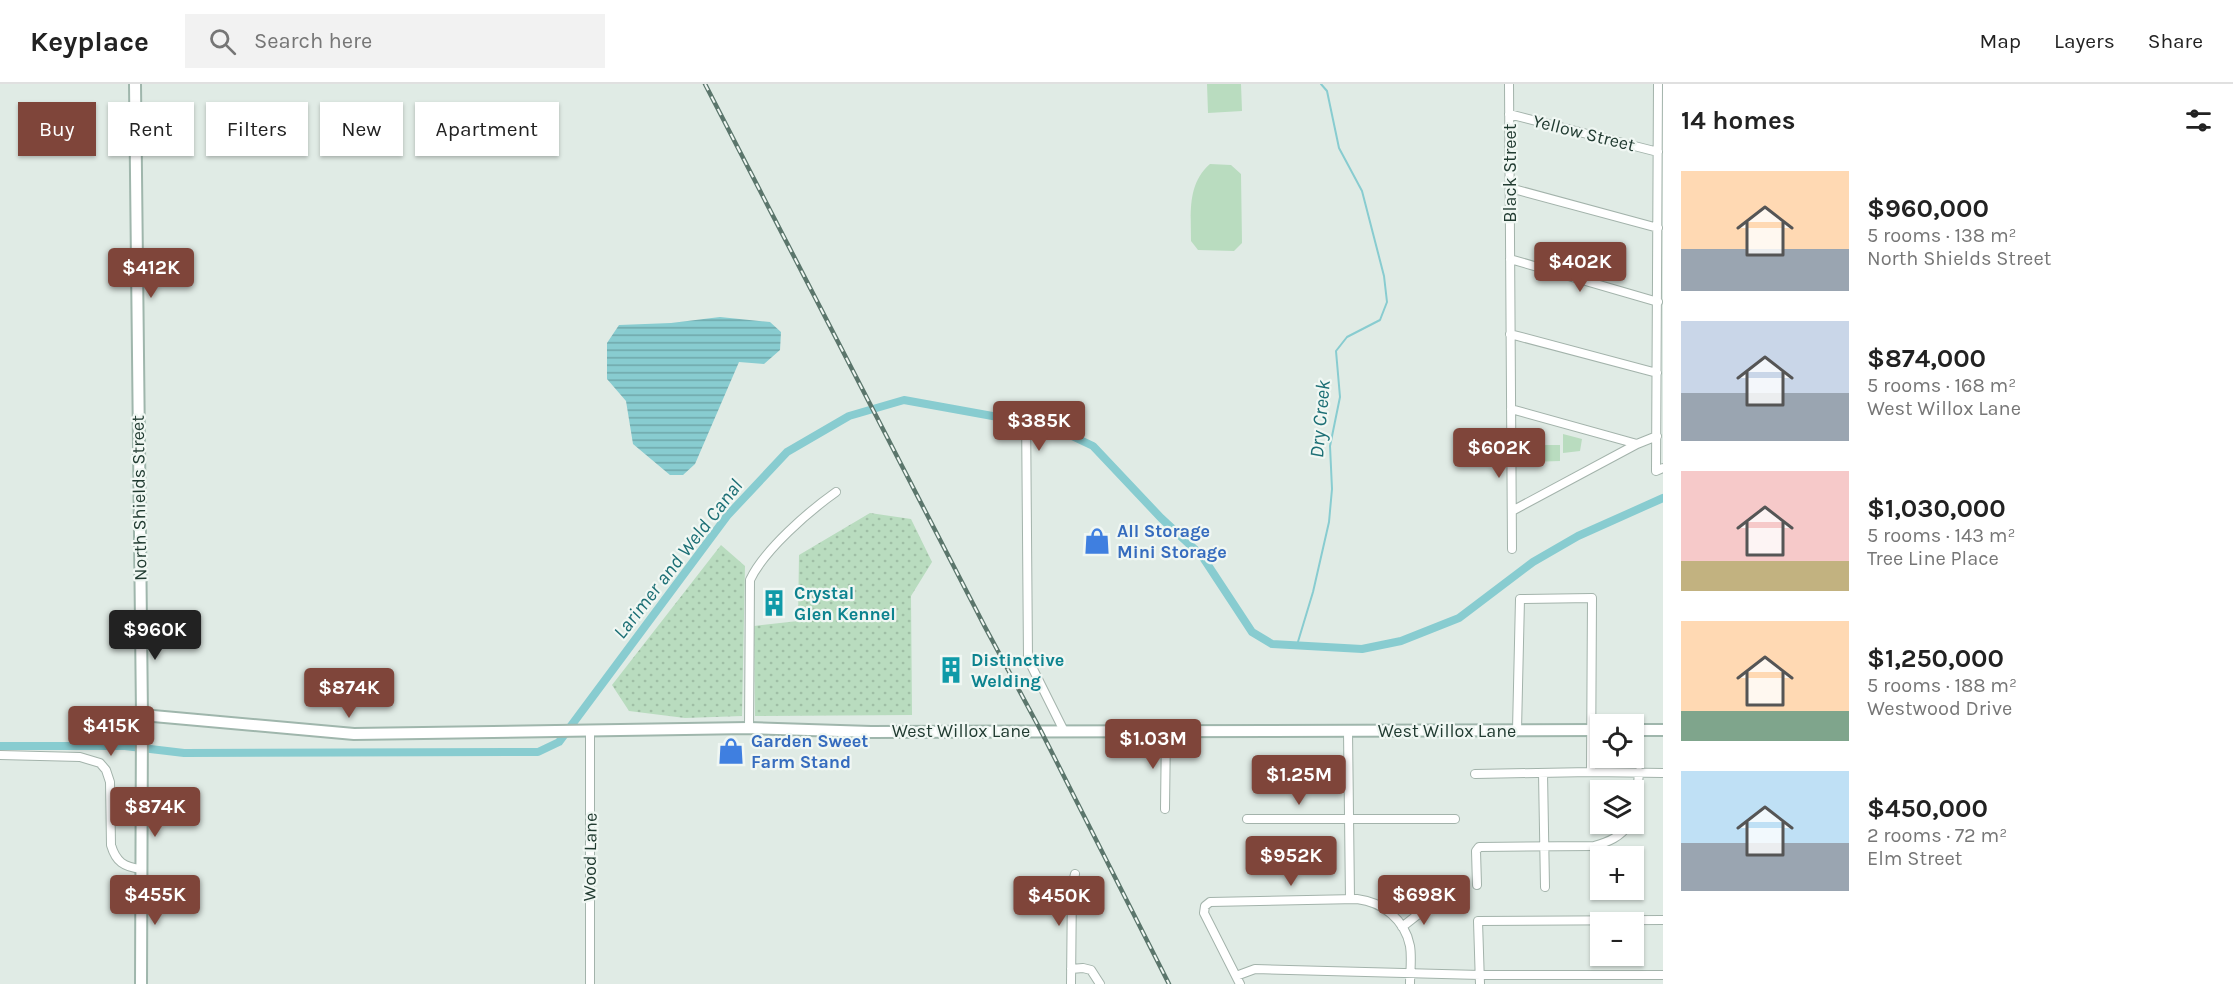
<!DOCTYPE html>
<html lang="en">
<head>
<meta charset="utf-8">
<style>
  body { margin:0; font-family:Karla,sans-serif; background:#f2f2f2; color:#222; height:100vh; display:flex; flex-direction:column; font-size:22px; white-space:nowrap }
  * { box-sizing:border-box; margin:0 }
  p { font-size:20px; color:#767676 }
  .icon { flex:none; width:33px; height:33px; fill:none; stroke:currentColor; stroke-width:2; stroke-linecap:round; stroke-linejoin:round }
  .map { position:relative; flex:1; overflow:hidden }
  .details { display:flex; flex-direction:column; background:#fff; width:570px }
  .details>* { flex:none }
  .hud { position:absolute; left:18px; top:18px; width:570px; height:54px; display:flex; gap:12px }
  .buttons { position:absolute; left:1590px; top:630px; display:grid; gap:12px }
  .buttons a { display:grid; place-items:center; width:54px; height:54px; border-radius:0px; background:#fff; box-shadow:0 2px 4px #0004; font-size:30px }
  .price { position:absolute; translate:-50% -51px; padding:0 14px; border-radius:6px; background:#7f453a; color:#fff; font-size:20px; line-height:39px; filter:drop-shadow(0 2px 3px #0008) }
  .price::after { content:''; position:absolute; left:50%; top:36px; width:18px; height:14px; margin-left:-9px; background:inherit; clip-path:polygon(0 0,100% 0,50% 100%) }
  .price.on { background:#222; color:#fff }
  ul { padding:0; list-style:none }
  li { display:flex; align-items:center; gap:18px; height:150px; padding:0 18px }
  li span { display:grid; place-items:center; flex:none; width:168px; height:120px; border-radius:0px; color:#555 }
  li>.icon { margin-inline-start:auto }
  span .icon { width:72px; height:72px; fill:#fffc; stroke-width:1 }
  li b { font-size:26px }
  h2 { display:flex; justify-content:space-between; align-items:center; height:72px; padding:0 18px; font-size:26px }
  .pill { padding:0 21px; border-radius:0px; background:#fff; box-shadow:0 2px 4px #0004; font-size:21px; line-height:54px }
  .pill.on { background:#7f453a; color:#fff }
  header { display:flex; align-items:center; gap:36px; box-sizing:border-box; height:84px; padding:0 30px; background:#fff; border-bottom:2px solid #e0e0e0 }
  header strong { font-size:28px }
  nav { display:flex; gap:33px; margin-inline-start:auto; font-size:21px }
  .search { width:420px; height:54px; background:#f2f2f2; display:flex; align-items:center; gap:15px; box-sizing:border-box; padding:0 21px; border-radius:0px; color:#767676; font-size:22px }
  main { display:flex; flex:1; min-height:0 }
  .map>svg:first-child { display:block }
  .grass { fill:url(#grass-dots) }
  .park { fill:#b9dcbf }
  .water { fill:url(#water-rules) }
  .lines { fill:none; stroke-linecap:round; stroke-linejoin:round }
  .stream { stroke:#88ccd0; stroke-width:2 }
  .canal { stroke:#88ccd0; stroke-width:8 }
  .street-casing { stroke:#a3b3ab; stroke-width:10 }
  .secondary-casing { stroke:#9fb6ac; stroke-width:14 }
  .street { stroke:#fff; stroke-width:8 }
  .secondary { stroke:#fff; stroke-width:10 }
  .rail-casing { stroke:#5b766c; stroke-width:4.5 }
  .rail { stroke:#f0f7f3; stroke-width:2; stroke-dasharray:7; stroke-linecap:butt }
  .labels { text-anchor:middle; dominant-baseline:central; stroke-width:4.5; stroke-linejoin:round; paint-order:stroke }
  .street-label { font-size:18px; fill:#213b31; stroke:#f0f7f3 }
  .shop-label { font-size:18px; font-weight:bold; fill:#366cbe; stroke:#f0f7f3; text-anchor:start }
  .culture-label { font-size:18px; font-weight:bold; fill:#0d838f; stroke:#f0f7f3; text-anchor:start }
  .water-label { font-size:20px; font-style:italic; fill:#1c6f75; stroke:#f0f7f3 }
</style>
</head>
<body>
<header>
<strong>Keyplace</strong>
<div class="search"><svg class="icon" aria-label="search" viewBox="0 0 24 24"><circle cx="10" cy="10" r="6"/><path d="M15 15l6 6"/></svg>Search here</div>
<nav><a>Map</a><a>Layers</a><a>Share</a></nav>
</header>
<main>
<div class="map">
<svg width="1663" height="900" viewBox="0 0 1663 900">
  <defs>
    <pattern id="grass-dots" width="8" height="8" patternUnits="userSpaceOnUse" patternTransform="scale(1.5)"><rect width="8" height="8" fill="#b9dcbf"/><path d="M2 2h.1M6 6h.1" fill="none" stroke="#9fbea5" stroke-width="1.8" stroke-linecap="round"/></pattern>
    <pattern id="water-rules" width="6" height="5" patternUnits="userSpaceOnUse" patternTransform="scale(1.5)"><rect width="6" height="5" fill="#88ccd0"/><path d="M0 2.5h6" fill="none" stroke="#6fa7a9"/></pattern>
  </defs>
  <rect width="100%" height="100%" fill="#e0ebe5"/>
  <!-- grass -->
  <path class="grass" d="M 870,429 L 911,435 L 932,478 L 911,512 L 912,631 L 755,632 L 754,542 L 798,537 L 799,471 Z
    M 721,461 L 745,482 L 742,632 L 685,634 L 629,627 L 612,601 Z"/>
  <!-- park -->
  <path class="park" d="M 1207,0 L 1241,0 L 1242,27 L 1208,29 Z
    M 1210,80 L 1231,81 L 1241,90 L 1242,159 L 1234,167 L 1198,166 L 1191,157 C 1191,129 1187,100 1210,80 Z
    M 1563,350 L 1582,355 L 1580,367 L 1563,369 Z
    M 1530,361 L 1560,361 L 1560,377 L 1530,378 Z"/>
  <!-- water -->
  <path class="water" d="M 720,233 L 770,238 L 781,248 L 780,266 L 764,280 L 739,278 L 695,380 L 683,391 L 670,391 L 633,360 L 626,317 L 607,295 L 607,259 L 619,241 L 671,239 Z"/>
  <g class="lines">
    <!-- stream -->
    <path class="stream" d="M 1297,561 L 1313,508 L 1329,438 L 1332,405 L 1330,362 L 1340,313 L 1336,267 L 1347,253 L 1380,236 L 1387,218 L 1384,192 L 1362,107 L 1339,64 L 1327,7 L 1321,0"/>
    <!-- canal -->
    <path class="canal" d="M 0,662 L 125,662 L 184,669 L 538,668 L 559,658 L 727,432 L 787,368 L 849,332 L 904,316 L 1053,343 L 1093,362 L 1161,434 L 1202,472 L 1252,548 L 1272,560 L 1362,565 L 1401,557 L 1459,534 L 1533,478 L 1578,452 L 1663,414"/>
    <defs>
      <path id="street" d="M 1509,0 L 1512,465
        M 1658,0 L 1656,387 L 1663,384
        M 1509,30 L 1658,68
        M 1510,104 L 1658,144
        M 1510,175 L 1658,218
        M 1510,250 L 1657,289
        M 1026,325 L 1028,575 L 1064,647
        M 1511,325 L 1637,360
        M 1512,427 L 1637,360 L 1657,352
        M 749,644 L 750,496 C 764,466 809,427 836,408
        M 1517,646 L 1520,515 L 1592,514 L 1591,688
        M 1348,647 L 1350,815
        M 0,671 L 80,673 L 100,679 L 106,686 L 110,698 L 111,761 C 116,778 124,783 141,785
        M 1543,689 L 1545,803
        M 1475,690 L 1591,688 L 1663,689
        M 1165,725 L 1166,646
        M 1634,730 L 1636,725 L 1639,688
        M 1247,735 L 1455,735
        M 1477,801 L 1476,767 L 1479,763 L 1594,762 C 1608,758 1621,753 1629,740
        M 1402,843 L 1430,821
        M 1071,885 L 1083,884 L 1091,886 L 1100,900
        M 1236,892 L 1255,885 L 1480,891 L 1663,891
        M 590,900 L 590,647
        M 1071,900 L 1072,802 L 1075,790
        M 1240,900 L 1204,829 L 1205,822 L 1210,818 L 1357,815 C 1383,818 1405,836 1410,862 C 1412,874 1410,888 1410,900
        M 1480,900 L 1478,837 L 1663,836"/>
      <path id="secondary" d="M 135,0 L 142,631 L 141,900
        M 142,631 L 354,650 L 749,644 L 871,648 L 1600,646
        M 1634,646 L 1663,646"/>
    </defs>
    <!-- street casing -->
    <use href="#street" class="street-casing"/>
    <!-- secondary casing -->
    <use href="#secondary" class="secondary-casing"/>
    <!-- street -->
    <use href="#street" class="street"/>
    <!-- secondary -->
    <use href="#secondary" class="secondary"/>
    <defs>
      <path id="rail" d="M 705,0 L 985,543 L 1041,647 L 1169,900"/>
    </defs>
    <!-- rail casing -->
    <use href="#rail" class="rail-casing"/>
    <!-- rail -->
    <use href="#rail" class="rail"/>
  </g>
  <!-- icons -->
  <defs>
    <symbol id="shop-bare" viewBox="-9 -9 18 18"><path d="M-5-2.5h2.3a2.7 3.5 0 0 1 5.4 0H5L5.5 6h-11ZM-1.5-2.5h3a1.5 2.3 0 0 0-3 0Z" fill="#3f7fe0" stroke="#f0f7f3" stroke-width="2.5" paint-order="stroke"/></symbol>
    <symbol id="building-bare" viewBox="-9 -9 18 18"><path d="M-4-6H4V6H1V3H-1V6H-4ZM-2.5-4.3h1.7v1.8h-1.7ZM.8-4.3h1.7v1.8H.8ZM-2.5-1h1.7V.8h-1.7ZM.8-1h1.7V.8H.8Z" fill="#0f9aa8" stroke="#f0f7f3" stroke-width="2.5" paint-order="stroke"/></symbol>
  </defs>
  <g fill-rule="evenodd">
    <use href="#shop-bare" x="1078" y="438" width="38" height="38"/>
    <use href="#building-bare" x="755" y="500" width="38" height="38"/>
    <use href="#building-bare" x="932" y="567" width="38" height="38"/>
    <use href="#shop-bare" x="712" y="648" width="38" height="38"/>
  </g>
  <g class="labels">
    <!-- street labels -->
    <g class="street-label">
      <text transform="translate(1584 49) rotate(14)">Yellow Street</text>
      <text transform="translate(1510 89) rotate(-90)">Black Street</text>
      <text transform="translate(139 414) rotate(-91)">North Shields Street</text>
      <text x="961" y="647">West Willox Lane</text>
      <text x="1447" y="647">West Willox Lane</text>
      <text transform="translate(590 773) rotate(-89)">Wood Lane</text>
    </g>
    <!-- shop labels -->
    <g class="shop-label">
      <text x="1117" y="447">All Storage<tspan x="1117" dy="21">Mini Storage</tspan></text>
      <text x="751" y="657">Garden Sweet<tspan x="751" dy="21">Farm Stand</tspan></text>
    </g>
    <!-- culture labels -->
    <g class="culture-label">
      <text x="794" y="509">Crystal<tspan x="794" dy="21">Glen Kennel</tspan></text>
      <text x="971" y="576">Distinctive<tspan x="971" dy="21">Welding</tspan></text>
    </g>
    <!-- water labels -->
    <g class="water-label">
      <text transform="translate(1320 335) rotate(-85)">Dry Creek</text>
      <text transform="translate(678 475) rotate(-52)">Larimer and Weld Canal</text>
    </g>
  </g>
</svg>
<div class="buttons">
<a><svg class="icon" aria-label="locate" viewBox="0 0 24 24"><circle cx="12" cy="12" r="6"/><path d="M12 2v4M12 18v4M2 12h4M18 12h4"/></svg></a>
<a><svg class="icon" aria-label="layers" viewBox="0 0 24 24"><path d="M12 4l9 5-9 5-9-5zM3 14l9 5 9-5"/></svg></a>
<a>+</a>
<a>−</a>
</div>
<b class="price" style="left:1580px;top:209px">$402K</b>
<b class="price" style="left:151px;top:215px">$412K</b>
<b class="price" style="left:1039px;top:368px">$385K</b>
<b class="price" style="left:1499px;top:395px">$602K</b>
<b class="price on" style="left:155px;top:577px">$960K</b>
<b class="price" style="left:349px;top:635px">$874K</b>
<b class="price" style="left:111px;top:673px">$415K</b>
<b class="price" style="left:1153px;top:686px">$1.03M</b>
<b class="price" style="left:1299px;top:722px">$1.25M</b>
<b class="price" style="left:155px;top:754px">$874K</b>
<b class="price" style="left:1291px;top:803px">$952K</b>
<b class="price" style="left:155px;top:842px">$455K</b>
<b class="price" style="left:1424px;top:842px">$698K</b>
<b class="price" style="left:1059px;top:843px">$450K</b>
<div class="hud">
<a class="pill on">Buy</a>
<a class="pill">Rent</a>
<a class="pill">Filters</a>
<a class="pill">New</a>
<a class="pill">Apartment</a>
</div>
</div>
<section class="details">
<h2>14 homes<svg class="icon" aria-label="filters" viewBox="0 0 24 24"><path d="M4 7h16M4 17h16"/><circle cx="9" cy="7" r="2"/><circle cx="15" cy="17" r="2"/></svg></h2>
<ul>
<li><span style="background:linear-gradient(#ffd9b3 65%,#9aa5b1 0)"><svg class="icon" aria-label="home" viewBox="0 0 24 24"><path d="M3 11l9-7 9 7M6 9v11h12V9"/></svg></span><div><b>$960,000</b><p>5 rooms · 138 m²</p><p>North Shields Street</p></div></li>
<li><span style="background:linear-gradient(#c9d6e8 60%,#9aa5b1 0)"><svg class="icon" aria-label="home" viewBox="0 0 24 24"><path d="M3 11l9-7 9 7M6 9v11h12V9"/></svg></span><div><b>$874,000</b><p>5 rooms · 168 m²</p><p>West Willox Lane</p></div></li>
<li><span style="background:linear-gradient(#f6c9c9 75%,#c2b280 0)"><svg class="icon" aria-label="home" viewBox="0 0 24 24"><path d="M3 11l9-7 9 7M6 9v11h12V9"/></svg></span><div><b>$1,030,000</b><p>5 rooms · 143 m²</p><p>Tree Line Place</p></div></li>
<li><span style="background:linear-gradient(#ffd9b3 75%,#7fa58c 0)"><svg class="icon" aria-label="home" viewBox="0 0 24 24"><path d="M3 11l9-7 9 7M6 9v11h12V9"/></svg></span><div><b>$1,250,000</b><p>5 rooms · 188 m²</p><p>Westwood Drive</p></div></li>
<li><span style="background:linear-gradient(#bfe0f5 60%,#9aa5b1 0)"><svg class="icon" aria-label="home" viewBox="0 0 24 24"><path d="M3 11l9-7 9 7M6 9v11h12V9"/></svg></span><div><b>$450,000</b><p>2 rooms · 72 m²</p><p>Elm Street</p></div></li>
</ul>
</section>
</main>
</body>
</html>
